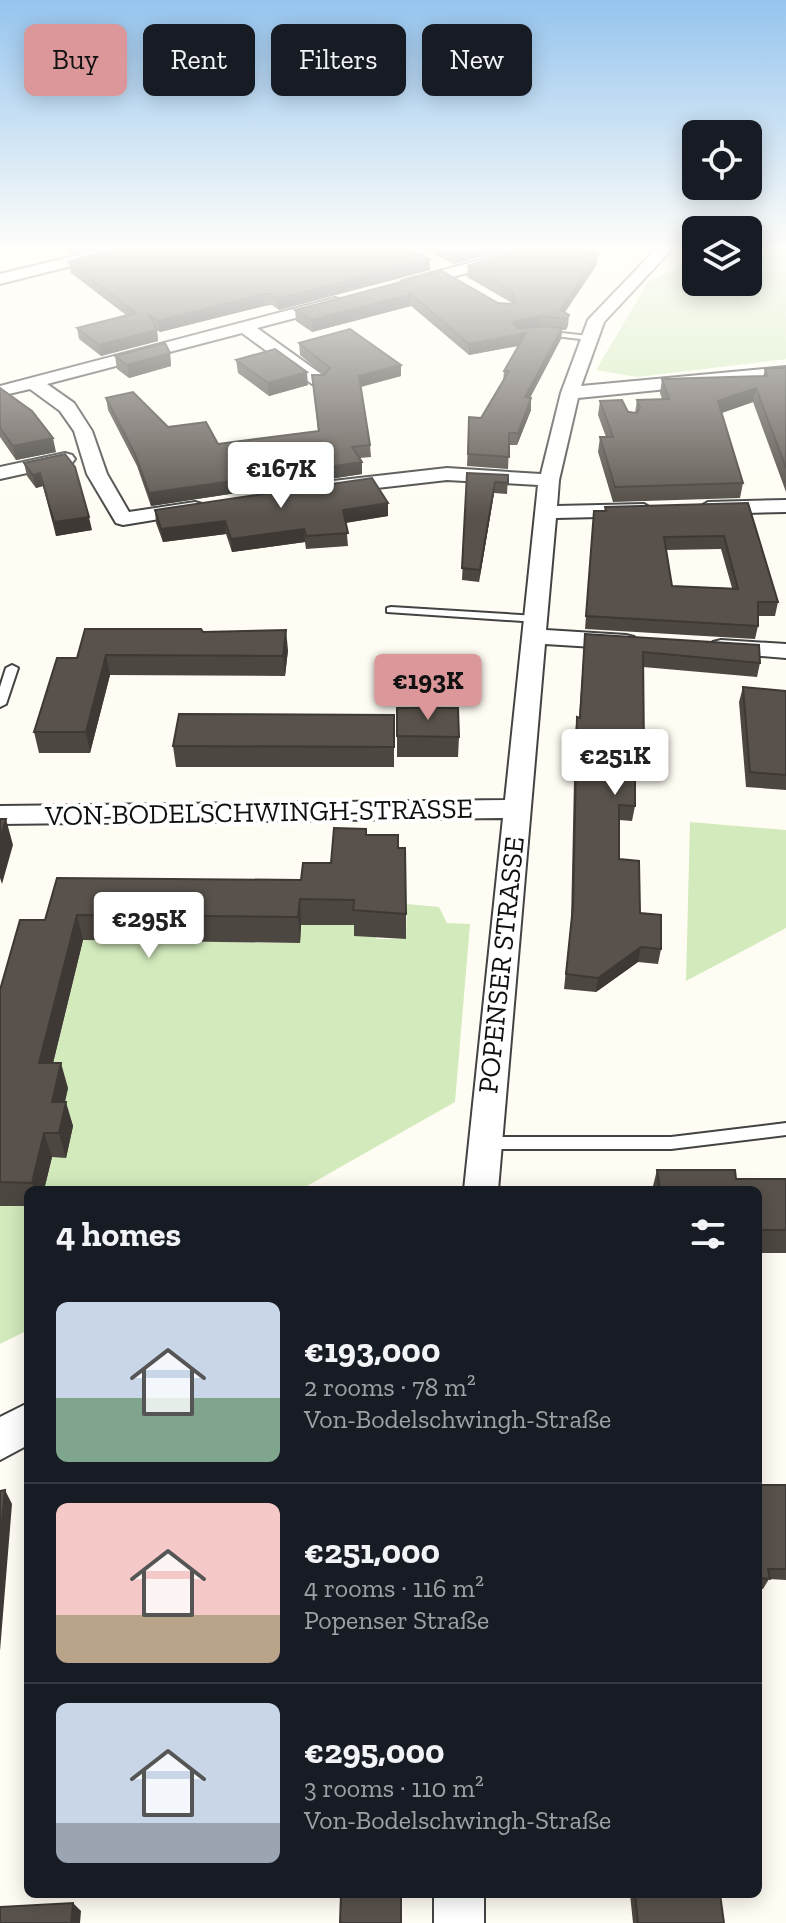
<!DOCTYPE html>
<html lang="en">
<head>
<meta charset="utf-8">
<style>
  body { margin:0; font-family:"Zilla Slab",serif; background:#20242c; color:#f1f3f6; height:100vh; display:flex; flex-direction:column; font-size:30px; white-space:nowrap }
  * { box-sizing:border-box; margin:0 }
  p { font-size:26px; color:#9ea1a6 }
  .icon { flex:none; width:44px; height:44px; fill:none; stroke:currentColor; stroke-width:2; stroke-linecap:round; stroke-linejoin:round }
  .map { position:relative; flex:1; overflow:hidden }
  .side { position:absolute; left:24px; top:1186px; width:738px; height:712px; display:flex; flex-direction:column; background:#171b24; border-radius:12px; box-shadow:0 4px 20px #0003 }
  .side>* { flex:none }
  .banner { position:absolute; left:24px; top:24px; width:738px; height:72px; display:flex; gap:16px }
  .tools { position:absolute; left:682px; top:120px; display:grid; gap:16px }
  .tools a { display:grid; place-items:center; width:80px; height:80px; border-radius:12px; background:#171b24; box-shadow:0 4px 20px #0003; font-size:40px }
  .price { position:absolute; translate:-50% -68px; padding:0 18px; border-radius:8px; background:#fff; color:#222; font-size:26px; line-height:52px; filter:drop-shadow(0 2px 4px #0008) }
  .price::after { content:''; position:absolute; left:50%; top:48px; width:24px; height:18px; margin-left:-12px; background:inherit; clip-path:polygon(0 0,100% 0,50% 100%) }
  .price.on { background:#db9799; color:#111 }
  ul { padding:0; list-style:none }
  li { display:flex; align-items:center; gap:24px; height:200px; padding:0 32px }
  li+li { border-top:2px solid #363941 }
  li span { display:grid; place-items:center; flex:none; width:224px; height:160px; border-radius:12px; color:#555 }
  li>.icon { margin-inline-start:auto }
  span .icon { width:96px; height:96px; fill:#fffc; stroke-width:1 }
  li b { font-size:34px }
  h2 { display:flex; justify-content:space-between; align-items:center; height:96px; padding:0 32px; font-size:34px }
  .tag { padding:0 28px; border-radius:12px; background:#171b24; box-shadow:0 4px 20px #0003; font-size:28px; line-height:72px }
  .tag.on { background:#db9799; color:#111 }
  .map>svg:first-child { display:block }
  .green { fill:#d2eabc }
  .lines { fill:none; stroke-linecap:round; stroke-linejoin:round }
  .service-casing { stroke:#434343; stroke-width:4 }
  .minor-casing { stroke:#434343; stroke-width:4 }
  .service { fill:#fff; fill-rule:evenodd }
  .minor { fill:#fff; fill-rule:evenodd }
  .wall { fill:#4d4741; fill-rule:evenodd }
  .shaded-wall { fill:#3e3935 }
  .building { fill:#59524c; stroke:#3e3935; stroke-width:2; fill-rule:evenodd }
  .labels { text-anchor:middle; dominant-baseline:central; stroke-width:8; stroke-linejoin:round; paint-order:stroke }
  .street-label { font-size:28px; fill:#101010; stroke:#fff }
</style>
</head>
<body>
<div class="map">
<svg width="786" height="1923" viewBox="0 0 786 1923">
  <rect width="100%" height="100%" fill="#fffdf3"/>
  <!-- green -->
  <path class="green" d="M 765,248 L 786,248 L 786,359 L 638,377 L 596,370 L 648,282 L 696,258 L 696,282 L 748,282 L 748,252 L 761,253 Z
    M 690,822 L 786,830 L 786,928 L 686,981 Z
    M 407,904 L 439,907 L 447,923 L 470,924 L 455,1102 L 300,1190 L 44,1190 L 52,1157 L 47,1088 L 83,940 L 299,943 L 301,925 L 339,925 L 355,920 L 377,939 L 406,939 Z
    M 0,1206 L 28,1206 L 28,1330 L 0,1344 Z"/>
  <g class="lines">
    <defs>
      <path id="service" d="M 543,331 L 589,336 L 593,338 L 589,340 L 546,335 L 543,335 Z
        M 391,607 L 537,616 L 542,619 L 537,622 L 387,612 L 387,608 Z
        M 12,665 L 18,668 L 6,704 L 0,707 L 0,687 L 6,668 Z
        M 786,1123 L 786,1135 L 671,1149 L 484,1149 L 478,1148 L 476,1143 L 478,1138 L 484,1137 L 671,1137 Z"/>
      <path id="minor" d="M 107,248 L 133,248 L 131,251 L 0,284 L 0,274 Z
        M 525,248 L 550,248 L 548,251 L 408,289 L 400,284 L 402,281 Z
        M 657,248 L 673,248 L 604,322 L 581,386 L 786,367 L 786,377 L 578,398 L 559,480 L 557,506 L 644,504 L 654,510 L 644,516 L 556,518 L 546,630 L 626,635 L 634,637 L 638,642 L 634,647 L 626,649 L 545,644 L 498,1190 L 464,1190 L 503,818 L 0,824 L 0,806 L 505,800 L 538,485 L 447,480 L 333,493 L 323,487 L 333,481 L 447,468 L 541,474 L 561,393 L 588,320 Z
        M 335,298 L 341,300 L 341,306 L 257,328 L 324,376 L 327,380 L 324,384 L 312,384 L 242,333 L 47,384 L 74,403 L 92,431 L 107,474 L 129,512 L 195,502 L 202,504 L 205,508 L 202,512 L 123,525 L 116,523 L 87,474 L 74,431 L 60,411 L 30,389 L 0,396 L 0,386 Z
        M 65,453 L 72,455 L 75,459 L 72,463 L 0,479 L 0,467 Z
        M 786,500 L 786,512 L 708,514 L 698,508 L 708,502 Z
        M 721,640 L 786,644 L 786,658 L 713,652 L 709,647 L 713,642 Z
        M 28,1403 L 28,1445 L 0,1460 L 0,1417 Z
        M 434,1894 L 484,1894 L 484,1923 L 434,1923 Z"/>
    </defs>
    <!-- service casing -->
    <use href="#service" class="service-casing"/>
    <!-- minor casing -->
    <use href="#minor" class="minor-casing"/>
    <!-- service -->
    <use href="#service" class="service"/>
    <!-- minor -->
    <use href="#minor" class="minor"/>
  </g>
  <!-- wall -->
  <path class="wall" d="M 62,248 L 94,248 L 74,253 Z
    M 422,248 L 513,248 L 454,264 Z
    M 430,259 L 430,270 L 279,310 L 272,305 L 264,306 L 160,332 L 157,330 L 158,341 L 101,356 L 79,339 L 77,328 L 126,315 L 71,273 L 69,262 Z
    M 468,266 L 596,266 L 565,312 L 569,315 L 568,326 L 566,330 L 562,330 L 561,339 L 530,398 L 531,398 L 531,410 L 517,445 L 509,445 L 508,469 L 467,466 L 469,417 L 481,418 L 503,382 L 504,371 L 519,346 L 469,355 L 411,306 L 312,332 L 296,321 L 295,310 L 442,271 L 498,303 L 512,303 L 467,277 Z
    M 299,343 L 401,365 L 401,376 L 361,387 L 370,445 L 371,457 L 360,458 L 362,474 L 151,506 L 137,466 L 108,410 L 106,398 L 168,427 L 218,444 L 318,431 L 312,375 L 324,375 L 300,355 Z
    M 170,353 L 171,366 L 129,378 L 117,369 L 115,356 Z
    M 236,360 L 308,385 L 269,396 L 238,373 Z
    M 786,368 L 786,492 L 753,402 L 722,413 L 743,483 L 740,498 L 613,502 L 598,452 L 600,437 L 606,437 L 598,415 L 600,401 L 635,413 L 637,400 L 662,399 L 660,393 L 662,379 L 763,377 L 765,369 Z
    M 0,388 L 56,452 L 16,460 L 0,437 Z
    M 24,463 L 92,530 L 56,536 L 43,486 L 36,488 L 27,476 Z
    M 467,473 L 508,475 L 507,494 L 494,493 L 479,582 L 462,580 Z
    M 748,503 L 778,602 L 775,616 L 758,616 L 758,626 L 755,639 L 585,629 L 593,524 L 605,511 L 605,507 ZM 721,549 L 732,588 L 672,586 L 666,550 Z
    M 155,510 L 388,516 L 346,523 L 348,546 L 306,549 L 305,542 L 232,552 L 226,534 L 163,542 L 156,523 Z
    M 203,632 L 288,650 L 285,676 L 110,675 L 90,753 L 39,753 L 34,732 L 77,658 Z
    M 585,634 L 760,663 L 757,677 L 643,667 L 644,751 L 642,765 L 635,765 L 635,806 L 632,821 L 619,820 L 619,859 L 640,913 L 661,949 L 658,964 L 638,962 L 596,992 L 564,989 L 571,921 L 575,732 L 577,717 L 579,717 Z
    M 743,687 L 786,691 L 786,790 L 746,787 L 739,702 Z
    M 397,708 L 459,737 L 458,757 L 397,757 Z
    M 394,715 L 394,767 L 176,767 L 173,746 Z
    M 366,835 L 398,848 L 406,914 L 406,939 L 354,936 L 354,925 L 301,925 L 300,943 L 83,940 L 53,1063 L 68,1088 L 65,1102 L 73,1126 L 66,1158 L 52,1157 L 44,1190 L 28,1190 L 28,1206 L 0,1206 L 0,990 L 45,920 L 57,878 L 301,880 L 331,863 Z
    M 657,1170 L 736,1179 L 786,1179 L 786,1253 L 758,1253 L 758,1190 L 652,1190 Z
    M 758,1485 L 786,1485 L 786,1580 L 769,1579 L 763,1589 L 758,1589 Z
    M 281,1894 L 401,1894 L 282,1896 Z
    M 630,1894 L 720,1894 L 724,1923 L 633,1923 Z"/>
  <!-- shaded-wall -->
  <path class="shaded-wall" d="M 73,248 L 94,248 L 74,253 Z
    M 474,248 L 513,248 L 454,264 L 455,253 Z
    M 598,255 L 596,266 L 561,318 L 560,310 Z
    M 430,259 L 430,270 L 279,310 L 278,299 Z
    M 263,294 L 264,306 L 160,332 L 158,321 Z
    M 411,294 L 411,306 L 312,332 L 312,320 Z
    M 542,316 L 541,327 L 511,333 L 512,322 Z
    M 562,328 L 561,339 L 524,409 L 525,397 Z
    M 157,330 L 158,341 L 101,356 L 99,345 Z
    M 526,333 L 525,344 L 469,355 L 469,344 Z
    M 170,353 L 171,366 L 129,378 L 127,365 Z
    M 401,365 L 401,376 L 359,387 L 359,376 Z
    M 307,372 L 308,385 L 269,396 L 268,383 Z
    M 756,388 L 753,402 L 715,415 L 718,401 Z
    M 531,398 L 531,410 L 517,445 L 518,433 Z
    M 53,438 L 56,452 L 16,460 L 13,446 Z
    M 362,462 L 362,474 L 151,506 L 149,493 Z
    M 40,473 L 43,486 L 36,488 L 33,475 Z
    M 495,482 L 494,493 L 479,582 L 480,570 Z
    M 388,503 L 388,516 L 343,523 L 343,510 Z
    M 89,517 L 92,530 L 56,536 L 54,522 Z
    M 225,521 L 226,534 L 163,542 L 161,529 Z
    M 304,529 L 305,542 L 232,552 L 231,539 Z
    M 286,630 L 288,650 L 285,676 L 283,656 Z
    M 106,655 L 110,675 L 90,753 L 86,732 Z
    M 6,819 L 13,845 L 2,884 L 0,878 L 0,839 Z
    M 300,899 L 301,925 L 300,943 L 298,917 Z
    M 77,915 L 83,940 L 47,1088 L 39,1063 Z
    M 641,947 L 638,962 L 596,992 L 598,978 Z
    M 61,1063 L 68,1088 L 59,1126 L 52,1102 Z
    M 66,1102 L 73,1126 L 66,1158 L 59,1133 Z
    M 44,1133 L 52,1157 L 44,1190 L 35,1190 L 32,1183 Z
    M 5,1490 L 12,1504 L 0,1651 L 0,1541 Z
    M 73,1903 L 81,1911 L 80,1923 L 71,1923 Z"/>
  <!-- building -->
  <path class="building" d="M 115,248 L 409,248 L 430,259 L 278,299 L 271,294 L 263,294 L 158,321 L 148,314 L 157,330 L 99,345 L 77,328 L 136,313 L 69,262 Z
    M 444,248 L 474,248 L 455,253 Z
    M 526,248 L 583,248 L 598,255 L 560,310 L 569,315 L 567,319 L 542,316 L 512,322 L 519,329 L 543,326 L 562,328 L 525,397 L 531,398 L 518,433 L 509,433 L 509,457 L 468,454 L 469,417 L 481,418 L 509,371 L 504,371 L 526,333 L 469,344 L 411,294 L 312,320 L 295,310 L 442,271 L 498,303 L 512,304 L 515,301 L 513,292 L 468,266 Z
    M 350,329 L 401,365 L 359,376 L 370,445 L 352,447 L 362,462 L 149,493 L 135,454 L 106,398 L 133,392 L 168,427 L 206,422 L 218,444 L 319,431 L 312,375 L 324,375 L 330,368 L 299,343 Z
    M 165,343 L 170,353 L 127,365 L 115,356 Z
    M 275,349 L 307,372 L 268,383 L 236,360 Z
    M 770,368 L 786,368 L 786,468 L 756,388 L 718,401 L 743,483 L 615,487 L 600,437 L 613,437 L 600,401 L 622,400 L 628,412 L 637,413 L 640,408 L 637,400 L 669,399 L 662,379 L 767,376 L 765,369 Z
    M 0,388 L 32,411 L 53,438 L 13,446 L 0,428 Z
    M 65,454 L 75,467 L 89,517 L 54,522 L 40,473 L 33,475 L 24,463 Z
    M 467,473 L 508,475 L 508,483 L 495,482 L 480,570 L 462,568 Z
    M 372,478 L 388,503 L 343,510 L 348,533 L 306,536 L 304,529 L 231,539 L 225,521 L 161,529 L 155,510 Z
    M 748,503 L 778,602 L 758,602 L 758,626 L 586,616 L 594,511 L 606,511 L 605,507 ZM 724,536 L 738,589 L 672,586 L 664,537 Z
    M 85,629 L 201,629 L 203,632 L 286,630 L 283,656 L 106,655 L 86,732 L 34,732 L 57,658 L 77,658 Z
    M 585,634 L 759,645 L 760,663 L 643,652 L 644,751 L 635,750 L 635,806 L 619,805 L 619,859 L 639,861 L 640,913 L 661,915 L 661,949 L 641,947 L 598,978 L 566,974 L 573,906 L 577,717 L 580,718 Z
    M 743,687 L 786,691 L 786,775 L 750,772 Z
    M 397,708 L 458,708 L 459,737 L 397,736 Z
    M 179,714 L 394,715 L 394,747 L 173,746 Z
    M 0,819 L 6,819 L 0,839 Z
    M 334,828 L 366,829 L 366,835 L 398,835 L 398,848 L 405,848 L 406,914 L 353,910 L 354,900 L 300,899 L 298,917 L 77,915 L 39,1063 L 61,1063 L 52,1102 L 66,1102 L 59,1133 L 44,1133 L 32,1183 L 0,1182 L 0,990 L 20,920 L 45,920 L 57,878 L 301,880 L 303,863 L 331,863 Z
    M 657,1170 L 735,1170 L 736,1179 L 786,1179 L 786,1230 L 758,1230 L 758,1190 L 660,1190 Z
    M 758,1485 L 786,1485 L 786,1569 L 768,1569 L 770,1579 L 758,1578 Z
    M 5,1490 L 0,1541 L 0,1491 Z
    M 341,1894 L 401,1894 L 401,1923 L 340,1923 Z
    M 635,1894 L 720,1894 L 724,1923 L 638,1923 Z
    M 73,1903 L 71,1923 L 0,1923 L 0,1907 Z"/>
  <!-- sky -->
  <linearGradient id="sky" x2="0" y2="1"><stop stop-color="#95c4ee"/><stop offset="0.48" stop-color="#fffefa"/><stop offset="1" stop-color="#fffefa" stop-opacity="0"/></linearGradient>
  <rect width="786" height="517" fill="url(#sky)"/>
  <g class="labels">
    <!-- street labels -->
    <g class="street-label">
      <text transform="translate(259 812) rotate(-1)">VON-BODELSCHWINGH-STRASSE</text>
      <text transform="translate(501 965) rotate(-84)">POPENSER STRASSE</text>
    </g>
  </g>
</svg>
<div class="tools">
<a><svg class="icon" aria-label="locate" viewBox="0 0 24 24"><circle cx="12" cy="12" r="6"/><path d="M12 2v4M12 18v4M2 12h4M18 12h4"/></svg></a>
<a><svg class="icon" aria-label="layers" viewBox="0 0 24 24"><path d="M12 4l9 5-9 5-9-5zM3 14l9 5 9-5"/></svg></a>
</div>
<b class="price" style="left:281px;top:510px">€167K</b>
<b class="price on" style="left:428px;top:722px">€193K</b>
<b class="price" style="left:615px;top:797px">€251K</b>
<b class="price" style="left:149px;top:960px">€295K</b>
<div class="banner">
<a class="tag on">Buy</a>
<a class="tag">Rent</a>
<a class="tag">Filters</a>
<a class="tag">New</a>
</div>
<section class="side">
<h2>4 homes<svg class="icon" aria-label="filters" viewBox="0 0 24 24"><path d="M4 7h16M4 17h16"/><circle cx="9" cy="7" r="2"/><circle cx="15" cy="17" r="2"/></svg></h2>
<ul>
<li><span style="background:linear-gradient(#c9d6e8 60%,#7fa58c 0)"><svg class="icon" aria-label="home" viewBox="0 0 24 24"><path d="M3 11l9-7 9 7M6 9v11h12V9"/></svg></span><div><b>€193,000</b><p>2 rooms · 78 m²</p><p>Von-Bodelschwingh-Straße</p></div></li>
<li><span style="background:linear-gradient(#f6c9c9 70%,#b9a48a 0)"><svg class="icon" aria-label="home" viewBox="0 0 24 24"><path d="M3 11l9-7 9 7M6 9v11h12V9"/></svg></span><div><b>€251,000</b><p>4 rooms · 116 m²</p><p>Popenser Straße</p></div></li>
<li><span style="background:linear-gradient(#c9d6e8 75%,#9aa5b1 0)"><svg class="icon" aria-label="home" viewBox="0 0 24 24"><path d="M3 11l9-7 9 7M6 9v11h12V9"/></svg></span><div><b>€295,000</b><p>3 rooms · 110 m²</p><p>Von-Bodelschwingh-Straße</p></div></li>
</ul>
</section>
</div>
</body>
</html>
